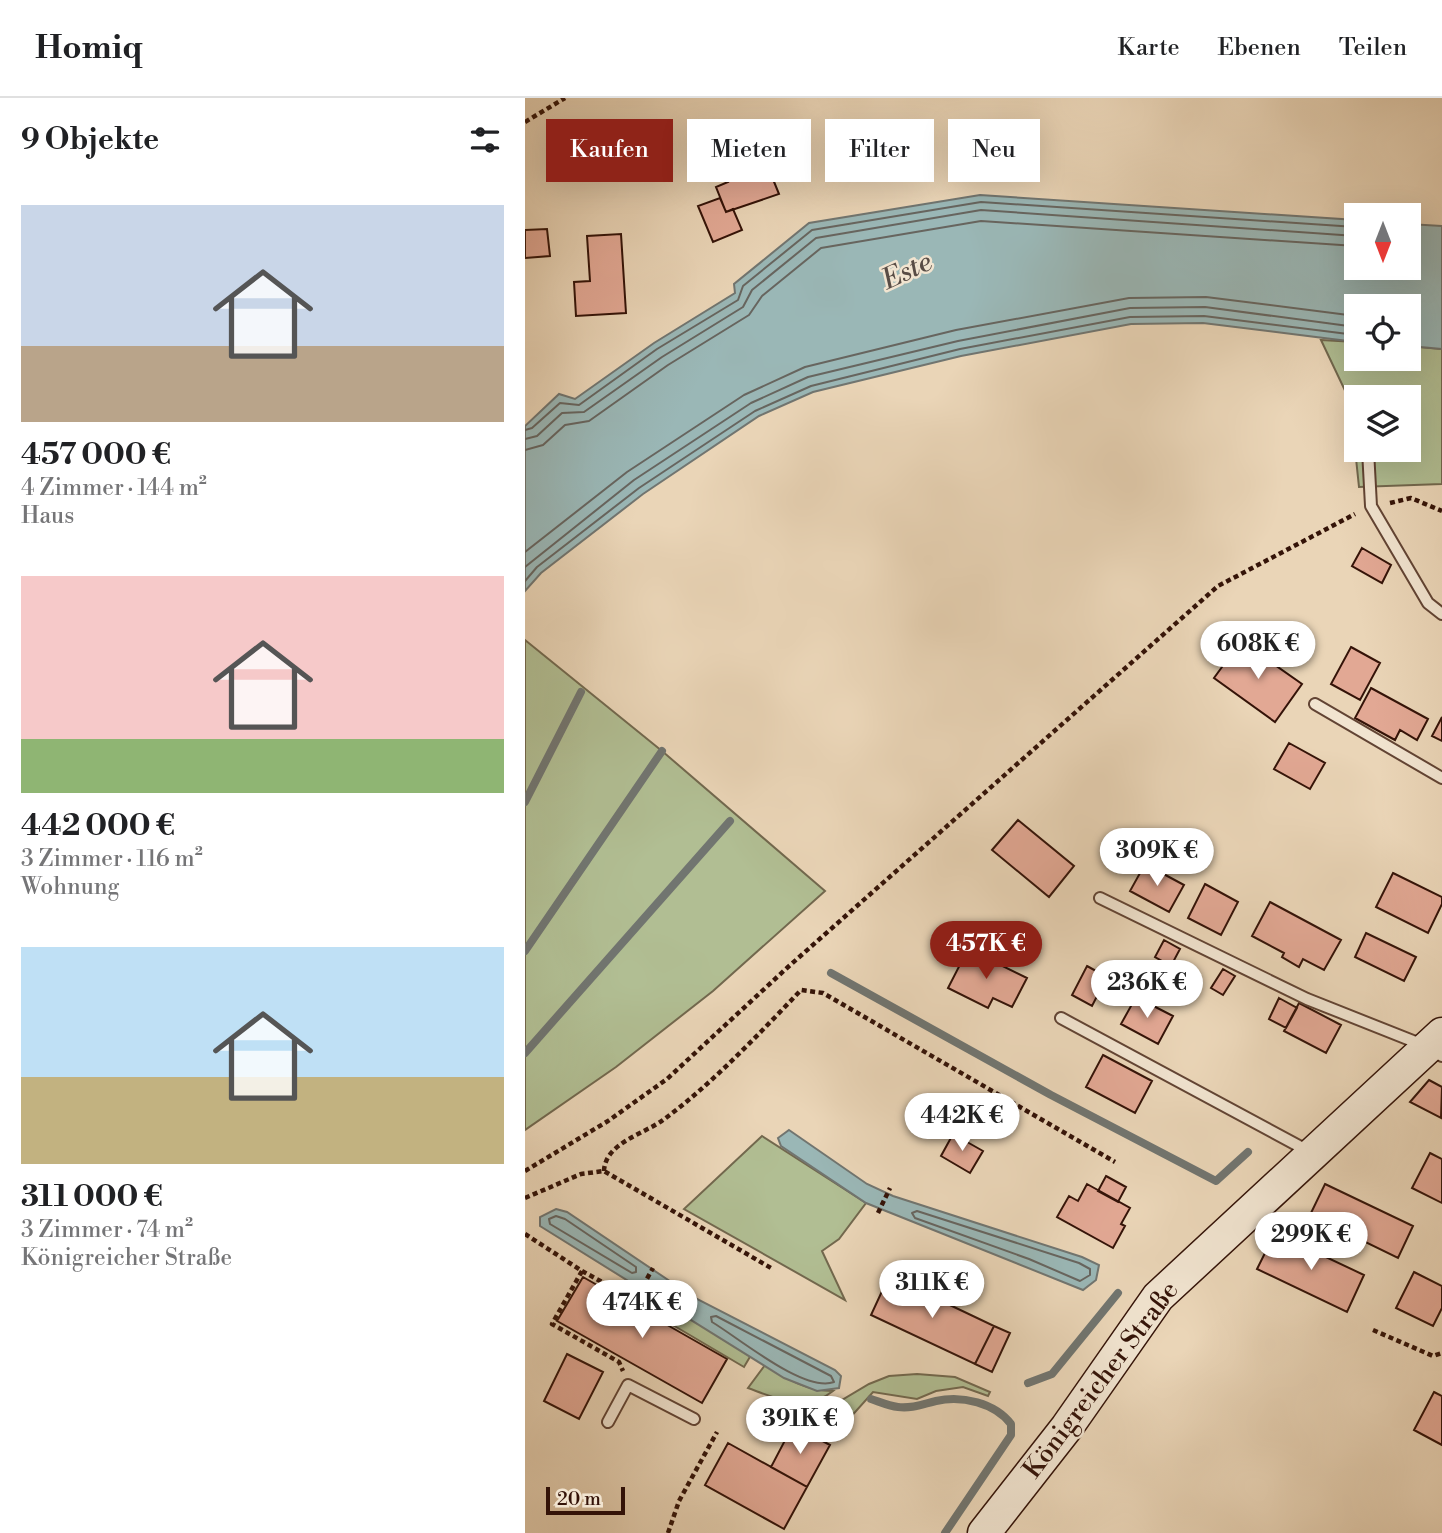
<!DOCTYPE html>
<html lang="de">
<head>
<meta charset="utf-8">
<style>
  body { margin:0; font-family:"Libre Bodoni",serif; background:#f6f6f6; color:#202124; height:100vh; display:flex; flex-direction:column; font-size:26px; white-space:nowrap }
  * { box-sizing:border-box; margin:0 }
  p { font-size:23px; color:#757577 }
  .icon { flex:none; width:38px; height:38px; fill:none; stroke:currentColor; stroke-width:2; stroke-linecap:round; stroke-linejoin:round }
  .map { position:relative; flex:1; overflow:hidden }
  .drawer { display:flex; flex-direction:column; background:#fff; width:525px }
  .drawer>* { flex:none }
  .guide { position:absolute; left:21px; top:21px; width:665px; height:63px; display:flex; gap:14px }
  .needle { width:46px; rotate:180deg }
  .tools { position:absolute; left:819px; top:105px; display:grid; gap:14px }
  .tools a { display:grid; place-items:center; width:77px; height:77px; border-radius:0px; background:#fff; box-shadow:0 7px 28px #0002; font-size:35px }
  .scale { position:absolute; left:21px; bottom:18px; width:79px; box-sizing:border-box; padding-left:7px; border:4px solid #341308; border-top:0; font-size:19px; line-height:24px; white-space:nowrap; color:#341308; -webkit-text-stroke:5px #f1e4d0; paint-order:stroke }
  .price { position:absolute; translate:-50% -60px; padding:0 16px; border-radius:24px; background:#fff; color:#222; font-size:23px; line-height:46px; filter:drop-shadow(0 2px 4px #0008) }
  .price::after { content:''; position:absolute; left:50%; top:42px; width:21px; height:16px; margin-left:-10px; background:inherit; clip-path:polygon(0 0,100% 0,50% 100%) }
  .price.current { background:#8f2418; color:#fff }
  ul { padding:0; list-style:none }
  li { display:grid; align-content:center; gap:14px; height:371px; padding:0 21px }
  li span { display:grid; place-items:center; height:217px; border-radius:0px; color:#555 }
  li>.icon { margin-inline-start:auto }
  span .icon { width:126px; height:126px; fill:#fffc; stroke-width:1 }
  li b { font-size:30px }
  h2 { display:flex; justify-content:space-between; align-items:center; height:84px; padding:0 21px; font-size:30px }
  .chip { padding:0 24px; border-radius:0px; background:#fff; box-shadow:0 7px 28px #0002; font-size:24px; line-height:63px }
  .chip.current { background:#8f2418; color:#fff }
  header { display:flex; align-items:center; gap:42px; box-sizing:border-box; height:98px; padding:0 35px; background:#fff; border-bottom:2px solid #e0e0e0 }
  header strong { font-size:33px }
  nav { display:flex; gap:38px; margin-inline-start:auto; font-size:24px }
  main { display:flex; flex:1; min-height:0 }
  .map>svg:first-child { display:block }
  .green { fill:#b1be93; stroke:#72684e; stroke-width:2; fill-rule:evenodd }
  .water { fill:#9ab7b6; stroke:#717570; stroke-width:2 }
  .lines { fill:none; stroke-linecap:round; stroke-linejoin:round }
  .shore { stroke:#67655f; stroke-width:2 }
  .stream { stroke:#717570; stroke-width:8 }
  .building { fill:#e2a894; stroke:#341308; stroke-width:2 }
  .lane-casing { stroke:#624434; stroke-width:14 }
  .secondary-casing { stroke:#341308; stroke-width:35 }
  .path { stroke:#341308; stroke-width:4.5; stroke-dasharray:5 3.5; stroke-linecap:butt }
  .lane { stroke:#f1e4d0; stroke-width:10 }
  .secondary { stroke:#f1e4d0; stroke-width:32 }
  .labels { text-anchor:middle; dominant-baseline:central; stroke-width:5; stroke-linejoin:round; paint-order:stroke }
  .street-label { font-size:26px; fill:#341308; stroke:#f1e4d0 }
  .water-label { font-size:28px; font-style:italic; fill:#584c45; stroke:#f1e4d0 }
</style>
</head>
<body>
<header>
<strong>Homiq</strong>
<nav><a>Karte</a><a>Ebenen</a><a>Teilen</a></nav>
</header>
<main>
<section class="drawer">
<h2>9 Objekte<svg class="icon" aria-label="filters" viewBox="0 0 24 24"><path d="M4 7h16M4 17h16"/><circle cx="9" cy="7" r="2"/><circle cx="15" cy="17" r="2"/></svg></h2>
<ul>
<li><span style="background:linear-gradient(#c9d6e8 65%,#b9a48a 0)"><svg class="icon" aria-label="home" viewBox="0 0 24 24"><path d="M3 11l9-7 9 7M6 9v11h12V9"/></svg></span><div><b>457 000 €</b><p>4 Zimmer · 144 m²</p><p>Haus</p></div></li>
<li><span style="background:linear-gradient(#f6c9c9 75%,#8fb573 0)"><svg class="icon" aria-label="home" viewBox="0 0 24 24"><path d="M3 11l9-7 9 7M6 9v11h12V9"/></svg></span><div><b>442 000 €</b><p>3 Zimmer · 116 m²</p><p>Wohnung</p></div></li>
<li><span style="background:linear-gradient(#bfe0f5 60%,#c2b280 0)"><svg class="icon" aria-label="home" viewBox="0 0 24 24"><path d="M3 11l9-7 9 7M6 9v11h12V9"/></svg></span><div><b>311 000 €</b><p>3 Zimmer · 74 m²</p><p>Königreicher Straße</p></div></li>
</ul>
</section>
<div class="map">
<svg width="917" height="1435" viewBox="0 0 917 1435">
  <rect width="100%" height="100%" fill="#ead5b7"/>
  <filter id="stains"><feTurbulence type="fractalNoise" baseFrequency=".00286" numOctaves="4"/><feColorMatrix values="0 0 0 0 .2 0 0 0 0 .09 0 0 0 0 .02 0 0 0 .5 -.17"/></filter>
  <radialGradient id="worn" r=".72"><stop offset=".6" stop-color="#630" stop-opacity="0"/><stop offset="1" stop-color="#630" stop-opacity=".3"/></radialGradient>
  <!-- green -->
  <path class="green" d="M 796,242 L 831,244 L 831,261 L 884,261 L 884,248 L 917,251 L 917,386 L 834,389 L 825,303 ZM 831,299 L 884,299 L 884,352 L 831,352 Z
    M 0,542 L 137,653 L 300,793 L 188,893 L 91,969 L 0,1032 Z
    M 237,1038 L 341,1105 L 314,1141 L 297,1153 L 320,1202 L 159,1111 Z
    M 149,1209 L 226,1257 L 219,1269 L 141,1223 Z
    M 240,1267 C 261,1281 283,1293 308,1293 C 281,1315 253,1301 223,1290 Z
    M 392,1276 L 430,1279 L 465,1294 L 463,1298 L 438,1289 L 411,1293 L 392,1301 L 348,1294 L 306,1341 L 292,1335 L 302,1311 L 344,1286 L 364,1278 Z"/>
  <!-- water -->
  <path class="water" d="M 455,97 L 831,122 L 831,170 L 884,170 L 884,126 L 917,128 L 917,251 L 884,248 L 884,208 L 831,208 L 831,244 L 678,225 L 606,226 L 436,258 L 288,294 L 234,318 L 118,396 L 16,475 L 0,493 L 0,328 L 34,296 L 50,301 L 129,245 L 210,195 L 209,186 L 284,125 Z
    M 264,1032 L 342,1086 L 368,1098 L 557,1159 L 574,1167 L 571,1182 L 558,1192 L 341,1105 L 256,1048 L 253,1040 Z
    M 31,1111 L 42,1114 L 170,1200 L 310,1272 L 316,1278 L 314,1290 L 292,1293 L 259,1280 L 15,1128 L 15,1119 Z"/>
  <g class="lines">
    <!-- shore -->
    <path class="shore" d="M 0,332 L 7,330 L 35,305 L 54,307 L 132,251 L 213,202 L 218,188 L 287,132 L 456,104 L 831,129
      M 0,341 L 12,338 L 37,315 L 59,314 L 137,259 L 218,209 L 227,192 L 291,140 L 456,112 L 831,138
      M 0,352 L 18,347 L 40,327 L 64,323 L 143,267 L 224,217 L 237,198 L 296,150 L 456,123 L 831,148
      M 0,454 L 102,374 L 219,297 L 280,269 L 431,232 L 604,200 L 681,199 L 831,218
      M 0,469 L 109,382 L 226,305 L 283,279 L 433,243 L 605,210 L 680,209 L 831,229
      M 0,483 L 12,469 L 114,390 L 230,313 L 286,288 L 435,251 L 605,219 L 679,218 L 831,237
      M 392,1113 L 554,1165 L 565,1171 L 565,1177 L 555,1183 L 504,1161 L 390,1120 L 387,1115 Z
      M 31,1118 L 40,1121 L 111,1169 L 111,1174 L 107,1175 L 25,1126 L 24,1121 Z
      M 191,1218 L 306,1278 L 309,1284 C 279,1295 214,1240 187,1224 L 186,1219 Z"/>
    <!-- stream -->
    <path class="stream" d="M 0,704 L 56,594
      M 0,853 L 137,653
      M 306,875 L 526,997 L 691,1083 L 723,1054
      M 0,955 L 205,723
      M 503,1285 L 527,1276 L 593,1195
      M 346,1301 C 355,1304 364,1308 373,1309 C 386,1311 398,1306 411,1303 C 437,1297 470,1305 486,1326 L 486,1337 L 420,1435"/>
  </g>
  <!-- building -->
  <path class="building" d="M 241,64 L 254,96 L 201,114 L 191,89 L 203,84 L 201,80 Z
    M 195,100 L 201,114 L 208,111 L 217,132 L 188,144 L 173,108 Z
    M 22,131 L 25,158 L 0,160 L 0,132 Z
    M 96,136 L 101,215 L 51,218 L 49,184 L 65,183 L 62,138 Z
    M 837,450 L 866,467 L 857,485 L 827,468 Z
    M 716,543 L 777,586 L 750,624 L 689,580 Z
    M 826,549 L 855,565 L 835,602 L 806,586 Z
    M 846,590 L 903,621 L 892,642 L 875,632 L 870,642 L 830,620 Z
    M 917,619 L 917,643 L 907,638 Z
    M 764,645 L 800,665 L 785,691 L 749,671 Z
    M 493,722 L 549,768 L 524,799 L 467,752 Z
    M 620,766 L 659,787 L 644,814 L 605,793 Z
    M 868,775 L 917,799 L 917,806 L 903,835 L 851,809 Z
    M 680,786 L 713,804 L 696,837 L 663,820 Z
    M 745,804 L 816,842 L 799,872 L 778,861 L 774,869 L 757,859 L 759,855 L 727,838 Z
    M 841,835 L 891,859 L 879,883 L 830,859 Z
    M 639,842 L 655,851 L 646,868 L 630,859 Z
    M 443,851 L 502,880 L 487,909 L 468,900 L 463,910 L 423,890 Z
    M 562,868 L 582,879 L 567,908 L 547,897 Z
    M 698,871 L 710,878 L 698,897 L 686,890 Z
    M 611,899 L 648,918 L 633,946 L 596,926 Z
    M 754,900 L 772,910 L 761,930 L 744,921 Z
    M 774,905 L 816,927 L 801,955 L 759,933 Z
    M 578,957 L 627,983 L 610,1015 L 561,989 Z
    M 904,982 L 917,989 L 916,1020 L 885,1004 Z
    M 428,1036 L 458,1053 L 445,1075 L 416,1058 Z
    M 905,1055 L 917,1061 L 917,1105 L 887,1090 Z
    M 581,1078 L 601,1089 L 593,1104 L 573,1093 Z
    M 562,1086 L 605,1110 L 596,1126 L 600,1128 L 588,1150 L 532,1119 L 544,1098 L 553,1103 Z
    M 800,1086 L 888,1128 L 873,1160 L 785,1117 Z
    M 750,1135 L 839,1177 L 822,1214 L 732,1171 Z
    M 889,1174 L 917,1188 L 917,1210 L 908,1228 L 871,1210 Z
    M 364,1178 L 469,1228 L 450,1266 L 346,1217 Z
    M 58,1179 L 202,1261 L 177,1305 L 32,1223 Z
    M 469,1228 L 485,1235 L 467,1274 L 450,1266 Z
    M 42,1256 L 78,1274 L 54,1321 L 19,1303 Z
    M 909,1294 L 917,1298 L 917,1347 L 889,1332 Z
    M 268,1327 L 305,1347 L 282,1389 L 246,1369 Z
    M 203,1345 L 282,1389 L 259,1431 L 180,1387 Z"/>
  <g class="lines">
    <defs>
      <path id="lane" d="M 843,352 L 846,408 L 903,505 L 917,516
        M 790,606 L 917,680
        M 575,800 L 782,901 L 903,949 L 917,958
        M 536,920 L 785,1054
        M 83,1324 L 103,1287 L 169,1321"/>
      <path id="secondary" d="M 459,1435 L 542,1329 L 633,1199 L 917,936"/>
    </defs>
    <!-- lane casing -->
    <use href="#lane" class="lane-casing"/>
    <!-- secondary casing -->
    <use href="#secondary" class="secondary-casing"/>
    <!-- path -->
    <path class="path" d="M 0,24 L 40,0
      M 865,405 L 886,400 L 917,413
      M 0,1073 L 83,1023 L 142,981 L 263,869 L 693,488 L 830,416
      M 79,1073 C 80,1045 119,1036 138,1022 C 186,987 234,936 276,892 L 298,895 L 590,1064
      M 0,1100 L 56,1076 L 79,1073 L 246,1170
      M 353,1115 L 365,1090
      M 0,1136 L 57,1173 L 27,1226 L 94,1264 L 98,1273
      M 57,1173 L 110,1202 L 128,1170
      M 848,1232 L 908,1258 L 917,1255
      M 143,1435 L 154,1403 L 192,1334"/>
    <!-- lane -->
    <use href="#lane" class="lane"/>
    <!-- secondary -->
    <use href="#secondary" class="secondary"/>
  </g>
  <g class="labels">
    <!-- street labels -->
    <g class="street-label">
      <text transform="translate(576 1282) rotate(-53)">Königreicher Straße</text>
    </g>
    <!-- water labels -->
    <g class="water-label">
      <text transform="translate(382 173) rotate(-25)">Este</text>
    </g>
  </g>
  <rect width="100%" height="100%" filter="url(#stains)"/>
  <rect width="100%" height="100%" fill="url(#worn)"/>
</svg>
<div class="tools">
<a><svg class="needle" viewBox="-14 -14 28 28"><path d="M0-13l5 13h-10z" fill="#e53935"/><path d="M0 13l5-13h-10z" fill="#757577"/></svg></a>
<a><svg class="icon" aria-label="locate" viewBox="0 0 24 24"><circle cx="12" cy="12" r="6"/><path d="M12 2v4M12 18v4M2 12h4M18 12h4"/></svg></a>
<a><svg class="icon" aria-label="layers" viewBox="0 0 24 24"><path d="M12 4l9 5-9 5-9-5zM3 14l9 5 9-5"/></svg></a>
</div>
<div class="scale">20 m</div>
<b class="price" style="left:733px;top:583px">608K €</b>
<b class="price" style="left:632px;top:790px">309K €</b>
<b class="price current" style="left:461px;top:883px">457K €</b>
<b class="price" style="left:622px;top:922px">236K €</b>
<b class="price" style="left:437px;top:1055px">442K €</b>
<b class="price" style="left:786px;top:1174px">299K €</b>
<b class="price" style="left:407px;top:1222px">311K €</b>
<b class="price" style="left:117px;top:1242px">474K €</b>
<b class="price" style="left:275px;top:1358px">391K €</b>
<div class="guide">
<a class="chip current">Kaufen</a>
<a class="chip">Mieten</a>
<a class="chip">Filter</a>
<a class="chip">Neu</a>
</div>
</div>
</main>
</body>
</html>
